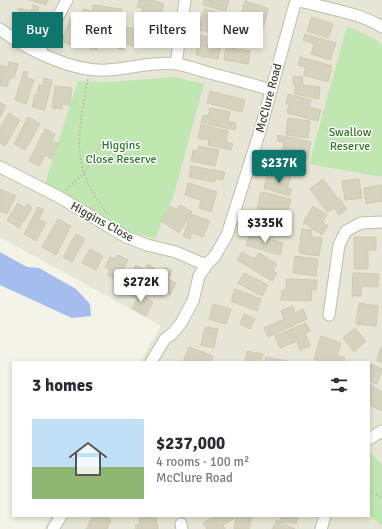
<!DOCTYPE html>
<html lang="en">
<head>
<meta charset="utf-8">
<style>
  body { margin:0; font-family:Signika,sans-serif; background:#f2f2f3; color:#2b2b33; height:100vh; display:flex; flex-direction:column; font-size:15px; white-space:nowrap }
  * { box-sizing:border-box; margin:0 }
  p { font-size:13px; color:#7c7c81 }
  .icon { flex:none; width:22px; height:22px; fill:none; stroke:currentColor; stroke-width:2; stroke-linecap:round; stroke-linejoin:round }
  .map { position:relative; flex:1; overflow:hidden }
  .details { position:absolute; left:12px; top:361px; width:358px; height:156px; display:flex; flex-direction:column; background:#fff; border-radius:0px; box-shadow:0 2px 6px #0003 }
  .details>* { flex:none }
  .hud { position:absolute; left:12px; top:12px; width:358px; height:36px; display:flex; gap:8px }
  .price { position:absolute; translate:-50% -34px; padding:0 9px; border-radius:4px; background:#fff; color:#222; font-size:13px; line-height:26px; filter:drop-shadow(0 1px 2px #0008) }
  .price::after { content:''; position:absolute; left:50%; top:24px; width:12px; height:9px; margin-left:-6px; background:inherit; clip-path:polygon(0 0,100% 0,50% 100%) }
  .price.active { background:#0f766e; color:#fff }
  ul { padding:0; list-style:none }
  li { display:flex; align-items:center; gap:12px; height:100px; padding:0 20px }
  li span { display:grid; place-items:center; flex:none; width:112px; height:80px; border-radius:0px; color:#555 }
  li>.icon { margin-inline-start:auto }
  span .icon { width:48px; height:48px; fill:#fffc; stroke-width:1 }
  li b { font-size:17px }
  h2 { display:flex; justify-content:space-between; align-items:center; height:48px; padding:0 20px; font-size:17px }
  .pill { padding:0 14px; border-radius:0px; background:#fff; box-shadow:0 2px 6px #0003; font-size:14px; line-height:36px }
  .pill.active { background:#0f766e; color:#fff }
  .map>svg:first-child { display:block }
  .residential { fill:#e7e6d6 }
  .green { fill:#c0e6b1 }
  .water { fill:#a5bdee }
  .building { fill:#d5d2bd; stroke:#cfcbb0 }
  .lines { fill:none; stroke-linecap:round; stroke-linejoin:round }
  .minor-casing { stroke:#bebdaa; stroke-width:13 }
  .path { stroke:#c0bd9c; stroke-width:1.5; stroke-dasharray:2 2; stroke-linecap:butt }
  .minor { stroke:#fff; stroke-width:11 }
  .labels { text-anchor:middle; dominant-baseline:central; stroke-width:3; stroke-linejoin:round; paint-order:stroke }
  .street-label { font-size:12px; fill:#464436; stroke:#fff }
  .park-label { font-size:12px; fill:#33772b; stroke:#fff }
</style>
</head>
<body>
<div class="map">
<svg width="382" height="529" viewBox="0 0 382 529">
  <rect width="100%" height="100%" fill="#f3f3e7"/>
  <!-- residential -->
  <path class="residential" d="M 0,0 L 382,0 L 382,529 L 44,529 L 51,516 L 369,516 L 369,362 L 140,362 L 161,326 L 0,237 Z"/>
  <!-- green -->
  <path class="green" d="M 347,26 L 375,39 L 382,45 L 382,177 L 309,164 Z
    M 175,77 L 204,84 L 174,194 L 155,239 L 119,228 L 45,183 L 78,81 L 109,82 Z
    M 369,451 L 382,465 L 382,526 L 369,516 Z"/>
  <!-- water -->
  <path class="water" d="M 0,252 L 27,267 L 39,268 L 76,289 L 90,304 L 91,316 L 72,318 L 0,285 Z"/>
  <!-- building -->
  <path class="building" d="M 29,0 L 48,0 L 46,5 Z
    M 139,0 L 151,0 L 164,4 L 159,19 L 141,14 L 143,8 L 137,7 Z
    M 204,0 L 229,0 L 226,11 L 203,5 Z
    M 245,1 L 268,8 L 264,25 L 240,18 Z
    M 33,5 L 39,7 L 33,28 L 15,23 L 19,8 L 31,11 Z
    M 93,5 L 122,9 L 120,23 L 82,18 L 83,9 L 92,11 Z
    M 204,9 L 230,15 L 227,26 L 218,24 L 216,33 L 199,30 Z
    M 72,16 L 86,23 L 75,47 L 61,41 Z
    M 312,17 L 333,24 L 328,38 L 307,31 Z
    M 164,23 L 166,45 L 143,47 L 141,33 L 150,32 L 149,25 Z
    M 93,25 L 114,28 L 111,48 L 97,46 L 97,50 L 90,49 Z
    M 121,26 L 138,30 L 134,46 L 126,44 L 124,50 L 111,46 L 115,28 L 120,29 Z
    M 252,26 L 263,27 L 262,34 L 252,33 L 250,45 L 229,42 L 230,31 L 237,32 L 238,27 L 252,29 Z
    M 305,34 L 336,43 L 330,60 L 311,54 L 314,44 L 303,40 Z
    M 199,35 L 207,37 L 206,45 L 220,48 L 218,59 L 196,55 Z
    M 226,47 L 250,51 L 248,64 L 224,60 Z
    M 300,57 L 332,66 L 328,82 L 304,75 L 306,67 L 298,65 Z
    M 9,62 L 18,64 L 14,78 L 10,77 L 7,87 L 0,85 L 0,65 L 8,67 Z
    M 24,71 L 28,72 L 26,78 L 34,80 L 26,104 L 15,100 Z
    M 293,76 L 303,77 L 302,85 L 320,87 L 319,99 L 295,94 L 295,84 L 293,84 Z
    M 44,78 L 52,80 L 45,110 L 32,107 L 35,94 L 37,95 L 39,85 L 42,86 Z
    M 55,86 L 72,88 L 70,105 L 62,104 L 62,109 L 52,108 Z
    M 210,91 L 245,100 L 242,112 L 207,103 Z
    M 288,94 L 311,100 L 309,107 L 321,110 L 318,121 L 287,113 L 289,104 L 286,104 Z
    M 0,102 L 6,106 L 0,117 Z
    M 210,108 L 230,112 L 228,121 L 236,123 L 235,130 L 201,123 L 203,115 L 208,116 Z
    M 9,113 L 20,120 L 5,146 L 0,143 L 0,128 Z
    M 28,117 L 40,124 L 25,150 L 14,144 Z
    M 288,118 L 310,121 L 308,138 L 286,135 Z
    M 201,125 L 228,131 L 226,142 L 233,144 L 231,150 L 208,145 L 209,140 L 198,138 Z
    M 45,129 L 55,134 L 52,141 L 59,144 L 52,159 L 45,155 L 39,166 L 29,161 Z
    M 278,135 L 311,142 L 308,158 L 282,152 L 284,142 L 277,141 Z
    M 199,146 L 219,150 L 215,166 L 191,161 L 193,150 L 198,151 Z
    M 275,154 L 299,159 L 295,176 L 267,170 L 269,162 L 273,163 Z
    M 191,166 L 225,172 L 223,180 L 215,178 L 215,182 L 189,177 Z
    M 280,174 L 291,177 L 287,188 L 292,189 L 289,196 L 264,188 L 267,175 L 279,178 Z
    M 323,179 L 338,199 L 339,198 L 347,209 L 339,215 L 334,208 L 327,212 L 310,189 Z
    M 359,179 L 362,198 L 345,200 L 342,181 Z
    M 188,183 L 217,192 L 211,212 L 199,208 L 201,200 L 185,195 Z
    M 381,185 L 382,201 L 366,204 L 364,188 Z
    M 0,189 L 16,196 L 7,214 L 0,211 Z
    M 261,192 L 291,199 L 287,215 L 257,208 Z
    M 18,203 L 25,208 L 27,204 L 32,208 L 19,228 L 7,220 Z
    M 180,205 L 192,212 L 179,233 L 161,221 L 170,206 L 177,210 Z
    M 313,206 L 327,215 L 322,222 L 328,226 L 322,235 L 303,222 Z
    M 38,207 L 44,210 L 39,219 L 46,223 L 36,241 L 24,234 Z
    M 191,214 L 210,221 L 203,237 L 192,233 L 190,239 L 183,236 Z
    M 264,214 L 288,218 L 287,225 L 276,223 L 274,232 L 261,230 Z
    M 58,219 L 71,226 L 56,255 L 42,247 Z
    M 302,229 L 312,230 L 311,237 L 322,238 L 319,256 L 299,253 Z
    M 250,233 L 283,243 L 280,255 L 246,245 Z
    M 76,234 L 85,239 L 72,262 L 63,257 Z
    M 354,237 L 376,237 L 376,250 L 368,250 L 368,269 L 354,269 Z
    M 90,249 L 103,256 L 96,270 L 82,263 Z
    M 242,252 L 254,259 L 259,253 L 277,264 L 273,271 L 277,273 L 272,281 L 237,260 Z
    M 118,255 L 128,260 L 117,280 L 107,275 L 110,270 L 105,267 L 110,257 L 115,259 Z
    M 295,256 L 318,259 L 316,276 L 293,273 Z
    M 148,264 L 159,271 L 151,286 L 147,283 L 143,289 L 133,283 L 137,277 L 131,273 L 136,265 L 145,270 Z
    M 165,267 L 172,271 L 168,279 L 176,283 L 170,295 L 155,287 Z
    M 244,273 L 268,285 L 262,296 L 238,283 Z
    M 353,273 L 379,274 L 378,287 L 361,286 L 361,296 L 352,296 Z
    M 286,279 L 317,280 L 316,290 L 312,289 L 311,301 L 281,300 L 282,290 L 286,290 Z
    M 235,289 L 261,299 L 257,311 L 231,301 Z
    M 132,290 L 153,302 L 146,316 L 132,308 L 137,299 L 129,295 Z
    M 359,303 L 378,306 L 376,326 L 356,324 Z
    M 213,304 L 231,309 L 226,324 L 209,319 Z
    M 293,306 L 295,313 L 303,309 L 307,319 L 268,337 L 264,328 L 284,319 L 281,311 Z
    M 244,314 L 255,319 L 250,329 L 240,324 Z
    M 306,323 L 310,331 L 305,333 L 310,346 L 300,350 L 297,341 L 280,348 L 275,336 Z
    M 205,327 L 218,329 L 214,348 L 201,345 Z
    M 355,328 L 366,341 L 354,352 L 343,338 Z
    M 321,336 L 341,343 L 337,356 L 345,358 L 344,362 L 322,362 L 314,359 Z
    M 189,347 L 213,356 L 211,362 L 183,362 Z
    M 380,348 L 382,348 L 382,362 L 377,361 Z
    M 247,351 L 263,354 L 261,362 L 245,362 Z
    M 266,357 L 292,362 L 265,362 Z
    M 371,364 L 382,369 L 377,384 L 369,381 L 369,369 Z
    M 369,384 L 382,392 L 382,408 L 380,411 L 369,404 Z
    M 93,516 L 103,516 L 111,520 L 107,529 L 86,529 Z
    M 156,516 L 158,529 L 136,529 L 135,525 L 140,525 L 139,518 Z
    M 215,516 L 234,516 L 235,518 L 223,525 L 225,529 L 207,529 L 203,523 Z
    M 237,516 L 252,516 L 249,529 L 234,529 Z
    M 281,516 L 298,516 L 296,524 L 280,521 Z
    M 277,520 L 295,529 L 272,529 Z"/>
  <g class="lines">
    <defs>
      <path id="minor" d="M 296,0 C 320,7 361,13 382,27
        M 0,29 C 27,50 73,72 107,70 C 130,69 153,61 177,64 C 188,66 199,70 209,73 C 230,78 251,84 271,90
        M 39,52 L 67,0
        M 176,64 L 185,0
        M 0,167 L 59,197 L 126,237 L 147,245 L 176,252 L 201,263 L 208,263
        M 329,315 L 339,245 L 346,231 L 361,223 L 382,222
        M 151,362 L 165,339 L 173,333 L 181,323 L 193,301 L 199,276 L 208,263 L 215,256 L 227,235 L 260,131 L 296,0
        M 369,439 L 382,431
        M 181,524 L 182,529
        M 53,529 L 61,516
        M 321,529 L 325,516"/>
    </defs>
    <!-- minor casing -->
    <use href="#minor" class="minor-casing"/>
    <!-- path -->
    <path class="path" d="M 88,79 C 81,120 70,158 95,196 C 100,203 103,210 110,215
      M 66,190 L 84,173 L 103,141
      M 369,490 L 382,498"/>
    <!-- minor -->
    <use href="#minor" class="minor"/>
  </g>
  <g class="labels">
    <!-- street labels -->
    <g class="street-label">
      <text transform="translate(269 98) rotate(-75)">McClure Road</text>
      <text transform="translate(102 222) rotate(29)">Higgins Close</text>
    </g>
    <!-- park labels -->
    <g class="park-label">
      <text x="350" y="132">Swallow<tspan x="350" dy="14">Reserve</tspan></text>
      <text x="121" y="145">Higgins<tspan x="121" dy="14">Close Reserve</tspan></text>
    </g>
  </g>
</svg>
<b class="price active" style="left:279px;top:184px">$237K</b>
<b class="price" style="left:265px;top:244px">$335K</b>
<b class="price" style="left:141px;top:303px">$272K</b>
<div class="hud">
<a class="pill active">Buy</a>
<a class="pill">Rent</a>
<a class="pill">Filters</a>
<a class="pill">New</a>
</div>
<section class="details">
<h2>3 homes<svg class="icon" aria-label="filters" viewBox="0 0 24 24"><path d="M4 7h16M4 17h16"/><circle cx="9" cy="7" r="2"/><circle cx="15" cy="17" r="2"/></svg></h2>
<ul>
<li><span style="background:linear-gradient(#bfe0f5 60%,#8fb573 0)"><svg class="icon" aria-label="home" viewBox="0 0 24 24"><path d="M3 11l9-7 9 7M6 9v11h12V9"/></svg></span><div><b>$237,000</b><p>4 rooms · 100 m²</p><p>McClure Road</p></div></li>
</ul>
</section>
</div>
</body>
</html>
